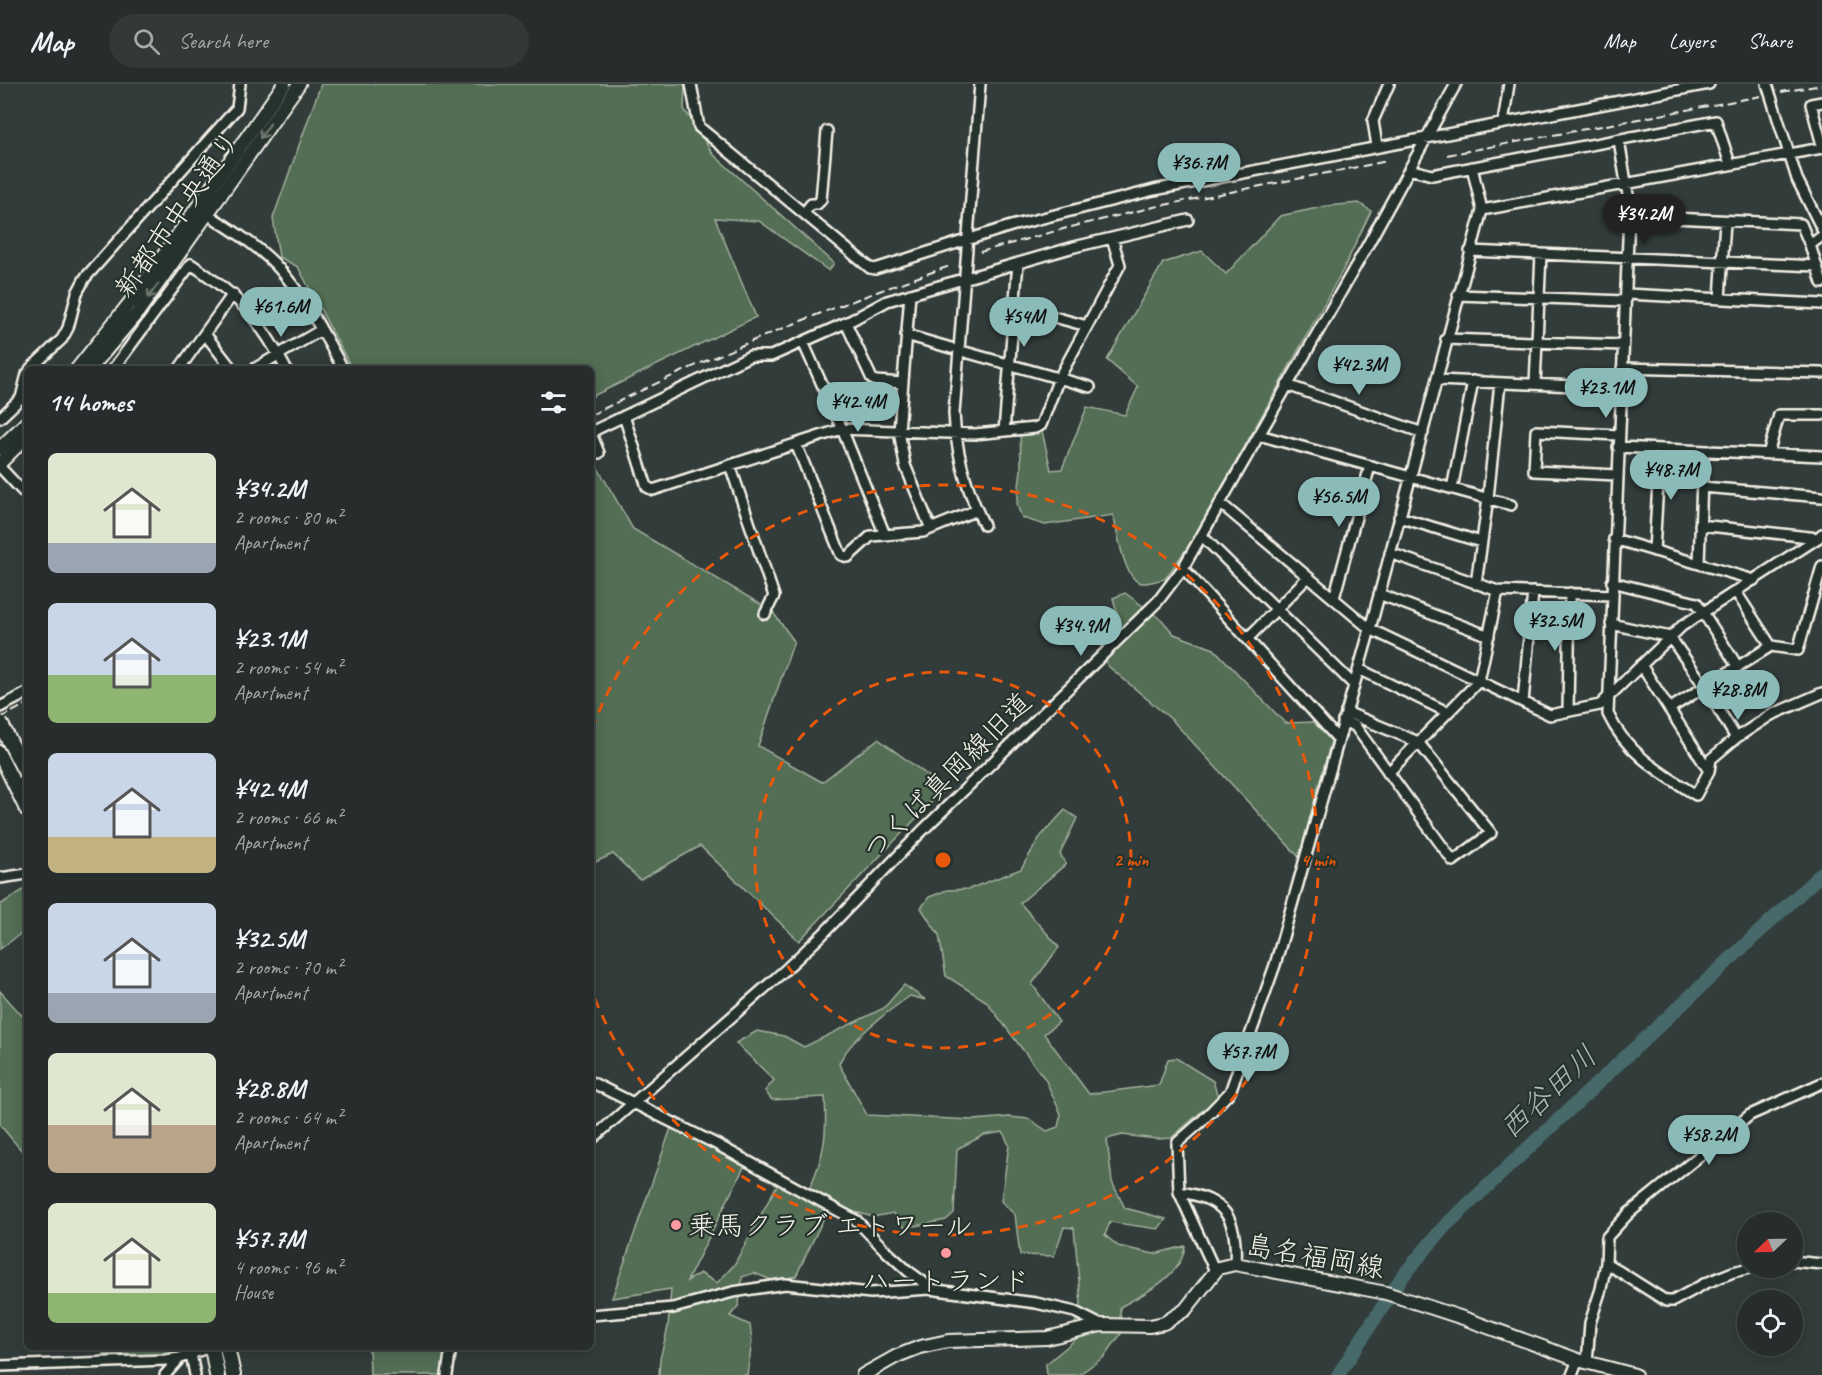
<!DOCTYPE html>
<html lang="en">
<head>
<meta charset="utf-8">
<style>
  body { margin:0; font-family:Caveat,"Klee One",sans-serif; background:#323938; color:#f1f3f6; height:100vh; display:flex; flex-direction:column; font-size:22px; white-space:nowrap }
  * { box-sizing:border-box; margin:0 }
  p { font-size:20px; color:#a4a8a9 }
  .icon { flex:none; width:33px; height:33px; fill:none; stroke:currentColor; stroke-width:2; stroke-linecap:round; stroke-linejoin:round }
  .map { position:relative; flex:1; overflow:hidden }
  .side { position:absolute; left:24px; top:282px; width:570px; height:984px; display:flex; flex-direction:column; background:#262d2c; border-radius:9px; box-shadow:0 3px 15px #0003,0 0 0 2px #424948 }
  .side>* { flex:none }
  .needle { width:39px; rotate:248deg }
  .fabs { position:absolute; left:1737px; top:1128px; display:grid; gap:12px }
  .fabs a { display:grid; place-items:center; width:66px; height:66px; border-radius:50%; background:#262d2c; box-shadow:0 3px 15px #0003,0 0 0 2px #424948; font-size:30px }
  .price { position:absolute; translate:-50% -51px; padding:0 14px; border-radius:21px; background:#8bbbb9; color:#111; font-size:20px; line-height:39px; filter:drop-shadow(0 2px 3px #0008) }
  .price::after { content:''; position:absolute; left:50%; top:36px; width:18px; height:14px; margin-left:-9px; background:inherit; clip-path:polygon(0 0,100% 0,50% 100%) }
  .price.on { background:#222; color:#fff }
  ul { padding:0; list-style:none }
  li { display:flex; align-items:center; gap:18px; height:150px; padding:0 24px }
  li span { display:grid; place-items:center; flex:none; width:168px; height:120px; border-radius:9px; color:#555 }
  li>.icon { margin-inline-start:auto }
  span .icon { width:72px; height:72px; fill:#fffc; stroke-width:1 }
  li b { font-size:26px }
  h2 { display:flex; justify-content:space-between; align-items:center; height:72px; padding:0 24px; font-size:26px }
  header { display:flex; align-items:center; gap:36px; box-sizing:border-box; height:84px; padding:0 30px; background:#262d2c; border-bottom:2px solid #424948 }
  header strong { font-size:28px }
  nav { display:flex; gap:33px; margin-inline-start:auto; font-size:21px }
  .search { width:420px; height:54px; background:#323938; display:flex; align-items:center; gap:15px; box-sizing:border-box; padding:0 21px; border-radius:33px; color:#a4a8a9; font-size:22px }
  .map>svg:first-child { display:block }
  .green { fill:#536e55; stroke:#a4b09e; stroke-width:1.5 }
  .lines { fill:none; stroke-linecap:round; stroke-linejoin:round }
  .river { stroke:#46696b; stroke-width:14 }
  .minor-casing { stroke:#f4f1e8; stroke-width:14 }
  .major-casing { stroke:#f4f1e8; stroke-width:16 }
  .highway-casing { stroke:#f4f1e8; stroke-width:18 }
  .minor { stroke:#26332d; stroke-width:9 }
  .major { stroke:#26332d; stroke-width:12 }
  .highway { stroke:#26332d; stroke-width:14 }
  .rail { stroke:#f4f1e8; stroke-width:2; stroke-dasharray:9 4.5; stroke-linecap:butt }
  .highway-bridge-casing { stroke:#f4f1e8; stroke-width:18; stroke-linecap:butt }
  .highway-bridge { stroke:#26332d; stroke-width:14 }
  .oneway { stroke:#6e766e }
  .ring { fill:none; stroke:#e8590c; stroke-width:3; stroke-dasharray:10 8 }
  .poi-dot { fill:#ff9aa2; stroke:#26332d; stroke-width:2 }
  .labels { text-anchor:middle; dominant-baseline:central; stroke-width:4.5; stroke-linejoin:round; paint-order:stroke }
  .street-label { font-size:28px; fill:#f4f1e8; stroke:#26332d }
  .poi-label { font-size:28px; fill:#f4f1e8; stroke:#26332d; text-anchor:start }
  .water-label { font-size:30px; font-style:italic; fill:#aebbb6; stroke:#26332d }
  .centre { fill:#e8590c; stroke:#26332d; stroke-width:3 }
  .ring-label { font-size:18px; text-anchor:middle; font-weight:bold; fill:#e8590c; stroke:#26332d; stroke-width:4.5; stroke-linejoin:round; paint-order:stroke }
</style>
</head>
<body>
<header>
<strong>Map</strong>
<div class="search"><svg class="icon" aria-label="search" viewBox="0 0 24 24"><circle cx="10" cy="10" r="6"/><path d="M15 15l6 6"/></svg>Search here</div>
<nav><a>Map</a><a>Layers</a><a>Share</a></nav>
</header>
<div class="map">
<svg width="1822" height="1291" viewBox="0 0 1822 1291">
  <rect width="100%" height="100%" fill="#323c3a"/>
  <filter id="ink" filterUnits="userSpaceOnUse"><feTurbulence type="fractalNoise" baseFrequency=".0167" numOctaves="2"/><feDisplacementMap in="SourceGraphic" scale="12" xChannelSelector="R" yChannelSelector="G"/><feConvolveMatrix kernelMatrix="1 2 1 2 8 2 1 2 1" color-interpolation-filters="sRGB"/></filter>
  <g filter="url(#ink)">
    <!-- green -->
    <path class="green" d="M 321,0 L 685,0 L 684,25 L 713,70 L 834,179 L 829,187 L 759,137 L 715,134 L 756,233 L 591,313 L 591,285 L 352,285 L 298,183 L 279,173 L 273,134 Z
      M 1359,119 L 1371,127 L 1344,184 L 1192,457 L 1165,495 C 1158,496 1148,500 1141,499 C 1123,495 1118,447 1113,431 L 1045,441 L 1022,434 L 1017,421 L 1021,385 L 1020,338 L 1042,347 L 1051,386 L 1062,385 L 1087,323 L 1125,331 L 1138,303 L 1107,276 L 1163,179 L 1202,167 L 1226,190 L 1280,132 L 1327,122 Z
      M 591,372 L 633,445 L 772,527 L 794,557 L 758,662 L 822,698 L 878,655 L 945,704 L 799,857 L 700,762 L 640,796 L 613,770 L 591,780 Z
      M 1125,509 L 1162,536 L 1174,550 L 1214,565 L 1285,639 L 1316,638 L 1331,657 L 1299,773 L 1172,636 L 1107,581 L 1101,560 L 1121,544 L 1113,514 Z
      M 1065,726 L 1077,734 L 1060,770 L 1066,780 L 1020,819 L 1059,863 L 1032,900 L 1059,938 L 1044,950 L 1089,1010 L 1159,1001 L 1168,975 L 1176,974 L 1213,997 L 1218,1013 L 1171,1054 L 1157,1055 L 1122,1051 L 1107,1055 L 1112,1098 L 1125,1124 L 1166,1135 L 1158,1145 L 1110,1138 L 1105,1151 L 1118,1162 L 1154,1170 L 1185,1162 C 1182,1192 1144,1210 1120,1223 L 1121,1250 L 1104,1273 L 1078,1291 L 1047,1291 L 1046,1280 L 1075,1256 L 1075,1239 L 1081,1220 L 1074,1144 L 1064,1143 L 1054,1172 L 1020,1171 L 1015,1131 L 1001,1117 L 1009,1061 L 1003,1048 L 984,1051 L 957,1065 L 954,1129 L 946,1136 L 905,1144 L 893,1129 L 873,1133 L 830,1121 L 796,1192 L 774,1197 L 754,1189 L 742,1193 L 739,1221 L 730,1232 L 750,1241 L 752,1258 L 747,1291 L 659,1291 L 660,1275 L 668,1243 L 671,1205 L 612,1214 L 671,1044 L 746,1079 L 687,1197 L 700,1189 L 717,1199 L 734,1181 L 777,1101 L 809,1105 C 825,1071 827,1050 825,1013 L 772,1016 L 765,1007 L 774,996 L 736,959 L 757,947 L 784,952 L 804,963 L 884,924 L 904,901 L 926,916 L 910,912 C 888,927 848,957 839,980 L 867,1031 L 974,1036 L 1009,1033 L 1029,1035 L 1047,1047 L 1058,1043 L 1061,1030 L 1045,995 L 986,917 L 946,892 L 939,851 L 921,824 L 929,813 L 947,806 L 969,805 L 1021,785 L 1040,753 Z
      M 26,804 L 27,845 L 0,865 L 0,821 Z
      M 0,907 L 27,937 L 27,1073 L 0,1041 Z
      M 105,1263 L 182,1263 L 168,1270 L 103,1271 Z
      M 369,1263 L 450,1263 L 444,1291 L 370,1291 Z"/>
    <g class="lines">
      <!-- river -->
      <path class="river" d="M 1338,1291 L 1402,1193 L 1444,1143 L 1822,789"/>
      <defs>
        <path id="minor" d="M 691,0 L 699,43 L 870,184 L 875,185 L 1011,142 L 1154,106 L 1709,0
          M 980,0 L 954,329 C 956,369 966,405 984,441
          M 1767,0 L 1797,95 L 1822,145
          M 1822,18 L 1811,20 L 1822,61
          M 1503,39 L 1509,0
          M 1619,56 L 1629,117 L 1629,132 L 1608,630 C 1626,669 1661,689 1696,711 L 1709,687 L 1711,675 L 1736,654 L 1771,631 L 1822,609
          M 1377,62 L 1373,37 L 1389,0
          M 1409,85 L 1432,91 L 1716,37 L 1730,80
          M 1482,126 L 1822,64
          M 204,128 C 228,143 255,160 275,180 C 304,211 323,248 343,285
          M 804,129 L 811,120 L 817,120 L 821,116 L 827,47
          M 1629,132 L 1801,140 L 1810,161
          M 1822,152 L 1810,161 L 1822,199
          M 1470,167 L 1817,182
          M 910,210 L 899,347 L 905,381 L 929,440
          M 1626,210 L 1822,220
          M 1458,211 L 1625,217
          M 1720,215 L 1725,137
          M 1014,222 L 1087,242
          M 846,239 L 872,295 L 876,297 L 902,299
          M 205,250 L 232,285
          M 906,251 L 951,264
          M 1446,255 L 1623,261
          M 803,258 L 842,345 L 885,451
          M 965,268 L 1090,303
          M 1622,284 L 1822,289
          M 30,285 L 62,255 L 68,244 L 77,209 L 85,194 L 237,24 L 240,0
          M 113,285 L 191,180 C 239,212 259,234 286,285
          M 179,285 L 233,210
          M 254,285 L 321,246
          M 1437,296 L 1621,304
          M 1535,300 L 1541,170
          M 1287,301 L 1423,349
          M 624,332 L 647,403 L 653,406 L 842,345 L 975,350 L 1035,344 L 1041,341 L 1059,294 L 1120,181 L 1112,154
          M 0,334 L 21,314 L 27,290
          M 1004,347 L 1018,179
          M 1259,351 L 1511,421
          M 796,360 L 841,471 L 848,473 L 871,452 L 923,448 L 977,426
          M 1618,363 L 1822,372
          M 599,369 L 592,352 L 595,346 L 750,272 L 771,272 L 852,236 L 887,217 L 1074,163 L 1188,136
          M 1768,370 L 1779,331 L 1822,331
          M 730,381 L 774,512 L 765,530
          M 0,383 L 27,412
          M 1617,391 L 1534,387 L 1536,347 L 1619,351
          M 1702,403 L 1822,413
          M 1452,405 L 1473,297
          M 1220,419 L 1370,545 L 1550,631 L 1600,621 L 1682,542 L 1818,454 L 1822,450
          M 1399,433 L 1481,458
          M 1700,441 L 1818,454
          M 1202,452 L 1353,600
          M 1614,455 L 1754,496
          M 1654,467 L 1660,365
          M 1390,469 L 1498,507 L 1612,511
          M 1699,480 L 1703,367
          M 1183,484 L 1338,655
          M 1612,498 L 1697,519 L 1738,583
          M 1476,500 L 1488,414 L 1500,299
          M 1379,510 L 1489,552
          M 1334,514 L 1370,382
          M 1611,540 L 1670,553 L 1705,603 L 1736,654
          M 1248,554 L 1308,493
          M 1771,562 L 1798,566 L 1822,482
          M 1641,581 L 1709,687
          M 1359,585 L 1447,628
          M 1523,618 L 1533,508
          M 0,623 L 27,609
          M 1669,625 L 1771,562 L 1736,508
          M 1568,627 L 1570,509
          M 1343,637 L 1355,642 L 1453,777 L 1491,749 L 1418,658 L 1346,628
          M 1388,689 L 1479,597 L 1498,507
          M 0,794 L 27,790
          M 591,998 L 716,1060 L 857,1137 L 886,1167 L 908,1187 L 923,1198 L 929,1205
          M 591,1056 L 784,887 L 822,851 L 921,748 L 1158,517 L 1183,484 L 1366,164 L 1456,0
          M 1179,1108 C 1226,1114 1238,1135 1235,1180
          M 1792,1177 L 1822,1180
          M 1606,1179 L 1666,1217 L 1673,1217 L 1706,1199 L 1733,1188 L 1750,1184
          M 1215,1187 L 1179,1108 L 1177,1059 L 1201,1038 L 1230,1008 L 1275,881 L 1370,545 L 1482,126 L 1472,83
          M 591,1231 L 673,1224 L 733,1208 L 785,1200 L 871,1209 L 929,1205 L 1036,1219 L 1075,1228 L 1101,1241
          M 191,1270 L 195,1291
          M 1587,1279 L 1590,1239 L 1601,1205 L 1606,1179 L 1607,1153 L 1629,1129 L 1750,1031 L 1822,999
          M 0,1282 L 166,1276 L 180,1274 L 204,1265
          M 165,1291 L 180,1274
          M 447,1291 L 451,1263
          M 1572,1291 L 1578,1276"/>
        <path id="major" d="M 77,285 L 132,216 L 284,0
          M 90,285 L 138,228 L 299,0
          M 0,364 L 27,338
          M 0,379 L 27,352
          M 863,1291 L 897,1272 L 920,1263 L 948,1257 L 1047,1254 L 1101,1241 L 1150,1242 L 1164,1239 L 1185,1226 L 1218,1184 L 1235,1180 L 1386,1209 L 1466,1235 L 1578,1276 L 1635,1291"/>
        <path id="highway" d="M 0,669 L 27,725
          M 212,1263 L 217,1291
          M 227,1263 L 233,1291"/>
      </defs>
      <!-- minor casing -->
      <use href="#minor" class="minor-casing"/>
      <!-- major casing -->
      <use href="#major" class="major-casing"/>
      <!-- highway casing -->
      <use href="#highway" class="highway-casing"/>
      <!-- minor -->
      <use href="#minor" class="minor"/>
      <!-- major -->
      <use href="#major" class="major"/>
      <!-- highway -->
      <use href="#highway" class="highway"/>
      <!-- rail -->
      <path class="rail" d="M 1781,8 L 1822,1
        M 1447,71 L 1761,12
        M 980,168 L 1067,144 L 1154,123 L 1388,77
        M 591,331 C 707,273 827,224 950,182
        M 0,634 L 27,620"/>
      <defs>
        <path id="highway-bridge" d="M 0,639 L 27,691"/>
      </defs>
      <!-- highway-bridge casing -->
      <use href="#highway-bridge" class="highway-bridge-casing"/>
      <!-- highway-bridge -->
      <use href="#highway-bridge" class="highway-bridge"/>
    </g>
    <!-- one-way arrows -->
    <defs><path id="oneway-shaft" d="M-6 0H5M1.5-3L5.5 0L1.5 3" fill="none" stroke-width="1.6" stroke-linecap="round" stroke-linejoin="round" transform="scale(1.5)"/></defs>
    <g class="oneway">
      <use href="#oneway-shaft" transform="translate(265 47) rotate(125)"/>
      <use href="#oneway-shaft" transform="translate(153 207) rotate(126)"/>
    </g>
  </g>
  <!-- distance rings -->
  <g class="ring">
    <circle cx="943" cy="776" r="188"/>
    <path d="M592 645A375 375 0 1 1 592 907"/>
  </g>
  <!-- markers -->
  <g class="poi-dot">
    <circle cx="676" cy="1141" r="6"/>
    <circle cx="946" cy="1169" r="6"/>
  </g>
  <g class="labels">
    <!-- street labels -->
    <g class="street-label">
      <text transform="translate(177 130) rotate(-55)">新都市中央通り</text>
      <text transform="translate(947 692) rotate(-45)">つくば真岡線旧道</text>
      <text transform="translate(1315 1172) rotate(10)">島名福岡線</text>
    </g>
    <!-- poi labels -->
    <g class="poi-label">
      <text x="688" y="1141">乗馬クラブ エトワール</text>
      <text x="946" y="1196" text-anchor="middle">ハートランド</text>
    </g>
    <!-- water labels -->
    <g class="water-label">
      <text transform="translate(1548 1008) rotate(-43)">西谷田川</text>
    </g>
  </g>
  <circle cx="943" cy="776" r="9" class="centre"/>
  <g class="ring-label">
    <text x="1131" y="782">2 min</text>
    <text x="1318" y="782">4 min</text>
  </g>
</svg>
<div class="fabs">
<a><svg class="needle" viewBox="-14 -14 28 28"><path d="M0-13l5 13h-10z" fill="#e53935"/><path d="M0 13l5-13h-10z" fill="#a4a8a9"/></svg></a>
<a><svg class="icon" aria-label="locate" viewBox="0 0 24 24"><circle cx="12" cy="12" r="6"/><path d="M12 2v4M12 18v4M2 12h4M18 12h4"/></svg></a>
</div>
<b class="price" style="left:1199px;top:110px">¥36.7M</b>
<b class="price on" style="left:1644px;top:161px">¥34.2M</b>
<b class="price" style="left:281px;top:254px">¥61.6M</b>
<b class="price" style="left:1024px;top:264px">¥54M</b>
<b class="price" style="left:1359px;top:312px">¥42.3M</b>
<b class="price" style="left:1606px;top:335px">¥23.1M</b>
<b class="price" style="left:858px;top:349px">¥42.4M</b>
<b class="price" style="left:1671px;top:417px">¥48.7M</b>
<b class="price" style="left:1339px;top:444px">¥56.5M</b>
<b class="price" style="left:1555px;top:568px">¥32.5M</b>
<b class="price" style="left:1081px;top:573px">¥34.9M</b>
<b class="price" style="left:1738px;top:637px">¥28.8M</b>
<b class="price" style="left:1248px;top:999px">¥57.7M</b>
<b class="price" style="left:1709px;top:1082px">¥58.2M</b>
<section class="side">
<h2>14 homes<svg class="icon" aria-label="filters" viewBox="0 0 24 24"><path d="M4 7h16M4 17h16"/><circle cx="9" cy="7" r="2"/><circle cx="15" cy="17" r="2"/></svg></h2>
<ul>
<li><span style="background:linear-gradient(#dfe7d0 75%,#9aa5b1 0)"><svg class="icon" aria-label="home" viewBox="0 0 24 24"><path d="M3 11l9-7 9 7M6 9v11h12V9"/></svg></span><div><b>¥34.2M</b><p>2 rooms · 80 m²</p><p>Apartment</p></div></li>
<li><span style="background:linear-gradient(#c9d6e8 60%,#8fb573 0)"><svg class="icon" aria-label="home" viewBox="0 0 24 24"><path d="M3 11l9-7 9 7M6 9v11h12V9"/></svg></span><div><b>¥23.1M</b><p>2 rooms · 54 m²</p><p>Apartment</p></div></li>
<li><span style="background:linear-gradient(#c9d6e8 70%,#c2b280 0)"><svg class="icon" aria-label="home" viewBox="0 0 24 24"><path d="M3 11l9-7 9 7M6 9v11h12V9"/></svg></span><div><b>¥42.4M</b><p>2 rooms · 66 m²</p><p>Apartment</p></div></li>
<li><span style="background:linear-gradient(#c9d6e8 75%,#9aa5b1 0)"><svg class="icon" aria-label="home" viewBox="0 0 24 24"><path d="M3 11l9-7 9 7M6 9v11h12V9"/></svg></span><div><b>¥32.5M</b><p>2 rooms · 70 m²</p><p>Apartment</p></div></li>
<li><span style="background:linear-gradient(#dfe7d0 60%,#b9a48a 0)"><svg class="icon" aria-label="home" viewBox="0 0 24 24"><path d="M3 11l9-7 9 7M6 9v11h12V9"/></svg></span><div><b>¥28.8M</b><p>2 rooms · 64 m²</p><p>Apartment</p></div></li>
<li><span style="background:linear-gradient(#dfe7d0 75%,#8fb573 0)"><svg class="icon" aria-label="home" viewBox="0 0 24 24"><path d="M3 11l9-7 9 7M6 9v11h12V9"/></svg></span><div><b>¥57.7M</b><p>4 rooms · 96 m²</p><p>House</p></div></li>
</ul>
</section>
</div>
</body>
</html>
